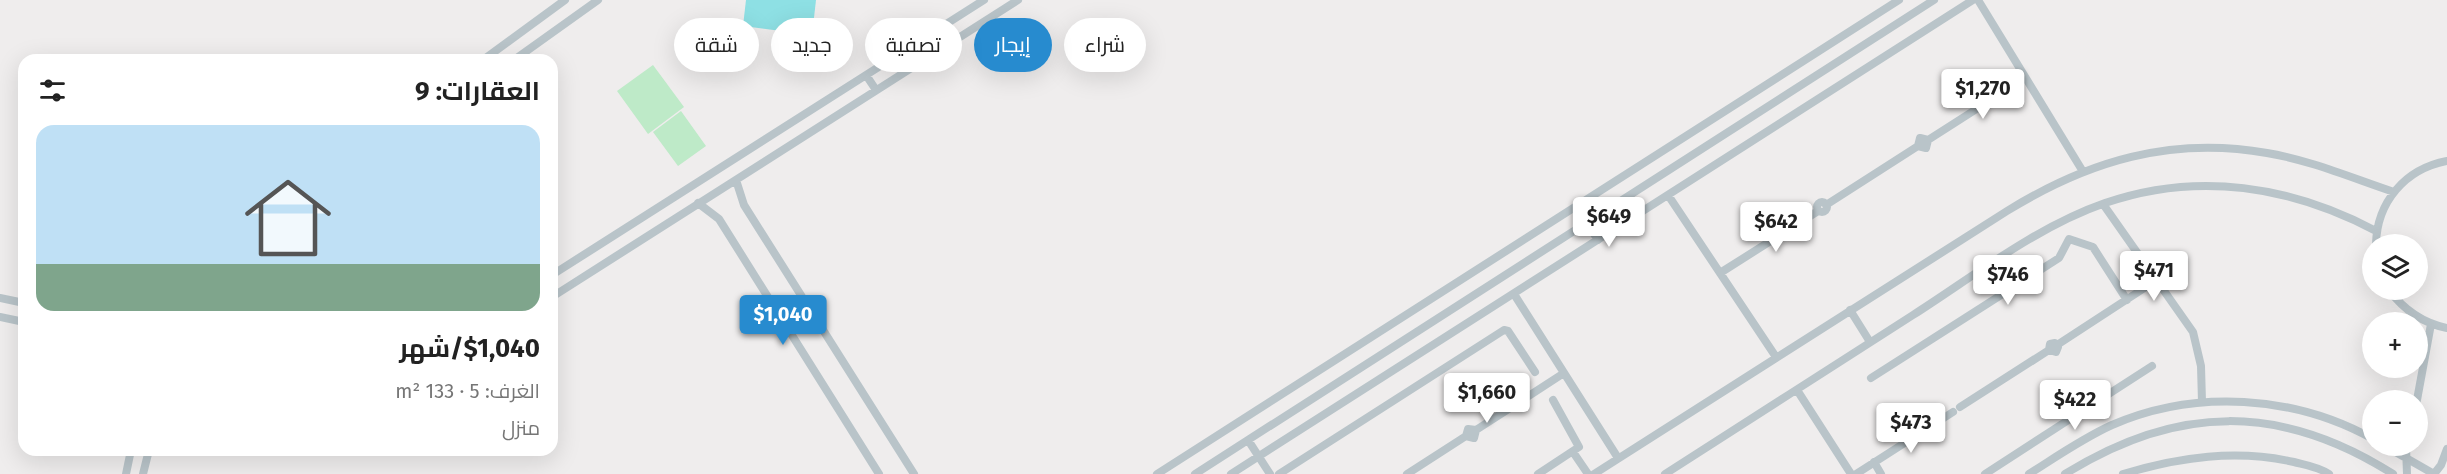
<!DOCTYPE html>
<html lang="ar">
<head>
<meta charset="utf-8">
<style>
  body { margin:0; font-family:"Fira Sans",Cairo,sans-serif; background:#f2f2f2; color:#222; direction:rtl; height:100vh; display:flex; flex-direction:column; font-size:22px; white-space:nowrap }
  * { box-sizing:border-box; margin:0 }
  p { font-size:20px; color:#767676 }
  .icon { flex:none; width:33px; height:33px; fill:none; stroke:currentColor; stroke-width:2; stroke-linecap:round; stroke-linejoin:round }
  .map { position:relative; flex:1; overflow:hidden; direction:ltr }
  .details { position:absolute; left:18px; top:54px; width:540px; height:402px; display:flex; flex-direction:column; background:#fff; border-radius:18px; box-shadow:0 6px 24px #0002; direction:rtl }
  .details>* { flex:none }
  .top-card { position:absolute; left:576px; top:18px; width:570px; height:54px; direction:rtl; display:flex; gap:12px }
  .tools { position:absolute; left:2362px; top:234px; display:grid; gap:12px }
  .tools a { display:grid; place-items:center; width:66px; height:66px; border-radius:50%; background:#fff; box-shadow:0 6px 24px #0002; font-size:30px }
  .price { position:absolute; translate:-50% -51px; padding:0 14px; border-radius:6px; background:#fff; color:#222; font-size:20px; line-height:39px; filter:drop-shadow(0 2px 3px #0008) }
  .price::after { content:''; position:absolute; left:50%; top:36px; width:18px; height:14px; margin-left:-9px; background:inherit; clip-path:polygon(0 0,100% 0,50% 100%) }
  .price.active { background:#278bcf; color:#fff }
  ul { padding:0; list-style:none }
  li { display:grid; align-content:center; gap:12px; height:318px; padding:0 18px }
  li+li { border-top:2px solid #e0e0e0 }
  li span { display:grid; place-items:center; height:186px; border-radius:18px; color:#555 }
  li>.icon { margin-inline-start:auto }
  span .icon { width:108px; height:108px; fill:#fffc; stroke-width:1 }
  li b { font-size:26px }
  h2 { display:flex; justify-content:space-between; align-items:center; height:72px; padding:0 18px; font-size:26px }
  .pill { padding:0 21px; border-radius:27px; background:#fff; box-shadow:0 6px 24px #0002; font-size:21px; line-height:54px }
  .pill.active { background:#278bcf; color:#fff }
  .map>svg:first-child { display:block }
  .green { fill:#beeac8 }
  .water { fill:#8ee0e4 }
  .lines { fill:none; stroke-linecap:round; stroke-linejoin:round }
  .minor { stroke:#b9c4c9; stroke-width:8 }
</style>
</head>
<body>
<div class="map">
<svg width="2447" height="474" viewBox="0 0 2447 474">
  <rect width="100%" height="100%" fill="#efeded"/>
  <!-- green -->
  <path class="green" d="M 653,65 L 684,107 L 648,134 L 617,91 Z
    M 681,111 L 706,146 L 678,166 L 653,132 Z"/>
  <!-- water -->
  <path class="water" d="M 746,0 L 816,0 L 812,35 L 743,26 Z"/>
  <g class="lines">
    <!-- minor -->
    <path class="minor" d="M 1978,0 L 2082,170
      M 483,60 L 565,0
      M 514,60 L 598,0
      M 866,75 L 876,90
      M 1928,140 L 2025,78
      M 736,180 L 744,205 L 914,474
      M 1668,195 L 1776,357
      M1817 207a5 5 0 1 1 10 0a5 5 0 1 1-10 0Z
      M 698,203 L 719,219 L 879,474
      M 2103,204 L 2193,332 L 2201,366 L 2202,402
      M 1826,205 L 1918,146 L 1920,138 L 1928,140 L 1926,148 L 1918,146
      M 1587,223 L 1598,240
      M 2376,244 C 2377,202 2405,169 2447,161
      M 1720,273 L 1818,211
      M 552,275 L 984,0
      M 2389,290 C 2404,310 2422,323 2447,328
      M 1514,294 L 1618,458
      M 552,297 L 1018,0
      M 0,298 L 24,303
      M 1850,310 L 1870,342
      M 0,317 L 24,322
      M 2057,345 L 2155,281
      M 1871,378 L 2059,258 L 2069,239 L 2093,247 L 2127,300
      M 1797,390 L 1851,474
      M 2417,400 L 2431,324
      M 1960,407 L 2049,350 L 2050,344 L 2055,343 L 2058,347 L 2056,352 L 2049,350
      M 1476,430 L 1564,373
      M 1248,440 L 1270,474
      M 2385,446 L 2434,474
      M 2406,446 L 2407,474
      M 1573,452 L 1588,474
      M 1874,462 L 1881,474
      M 126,474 L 131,450
      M 143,474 L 149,450
      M 1157,474 L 1899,0
      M 1195,474 L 1934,0
      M 1231,474 L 1973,0
      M 1279,474 L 1504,330 L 1508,331 L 1535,372
      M 1407,474 L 1466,436 L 1468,429 L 1476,430 L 1474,438 L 1466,436
      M 1538,474 L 1579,447 L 1553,400
      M 1594,474 L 2007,211 C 2088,161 2171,136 2267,153 C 2310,160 2352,178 2394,192
      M 1665,474 C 1748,421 1830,368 1913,315 C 1974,276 2036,227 2105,203 C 2198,171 2291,186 2376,231
      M 1856,474 L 1953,412
      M 1985,474 L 2152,366
      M 2029,474 C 2056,457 2083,438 2112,425 C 2195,389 2294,395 2373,439
      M 2065,474 C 2177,404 2281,403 2393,474
      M 2123,474 C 2180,457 2236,449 2294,462 C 2306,465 2319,467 2329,474
      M 2434,474 L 2441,465 L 2447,449"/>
  </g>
</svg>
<div class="tools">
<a><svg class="icon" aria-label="layers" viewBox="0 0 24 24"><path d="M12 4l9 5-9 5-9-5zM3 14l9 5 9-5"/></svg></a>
<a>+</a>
<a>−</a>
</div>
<b class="price" style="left:1983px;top:120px">$1,270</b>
<b class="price" style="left:1609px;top:248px">$649</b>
<b class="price" style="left:1776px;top:253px">$642</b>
<b class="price" style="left:2154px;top:302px">$471</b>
<b class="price" style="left:2008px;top:306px">$746</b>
<b class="price active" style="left:783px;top:346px">$1,040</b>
<b class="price" style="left:1487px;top:424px">$1,660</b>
<b class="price" style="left:2075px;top:431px">$422</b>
<b class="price" style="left:1911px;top:454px">$473</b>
<div class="top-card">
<a class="pill">شراء</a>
<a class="pill active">إيجار</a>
<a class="pill">تصفية</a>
<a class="pill">جديد</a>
<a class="pill">شقة</a>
</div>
<section class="details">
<h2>العقارات: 9<svg class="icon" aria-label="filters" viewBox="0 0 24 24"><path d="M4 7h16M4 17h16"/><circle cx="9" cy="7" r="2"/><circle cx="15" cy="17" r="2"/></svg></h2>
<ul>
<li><span style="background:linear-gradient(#bfe0f5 75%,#7fa58c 0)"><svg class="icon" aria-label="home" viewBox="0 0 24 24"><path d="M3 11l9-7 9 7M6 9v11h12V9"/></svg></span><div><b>$1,040/شهر</b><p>الغرف: 5 · 133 m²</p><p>منزل</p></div></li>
</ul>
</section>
</div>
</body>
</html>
